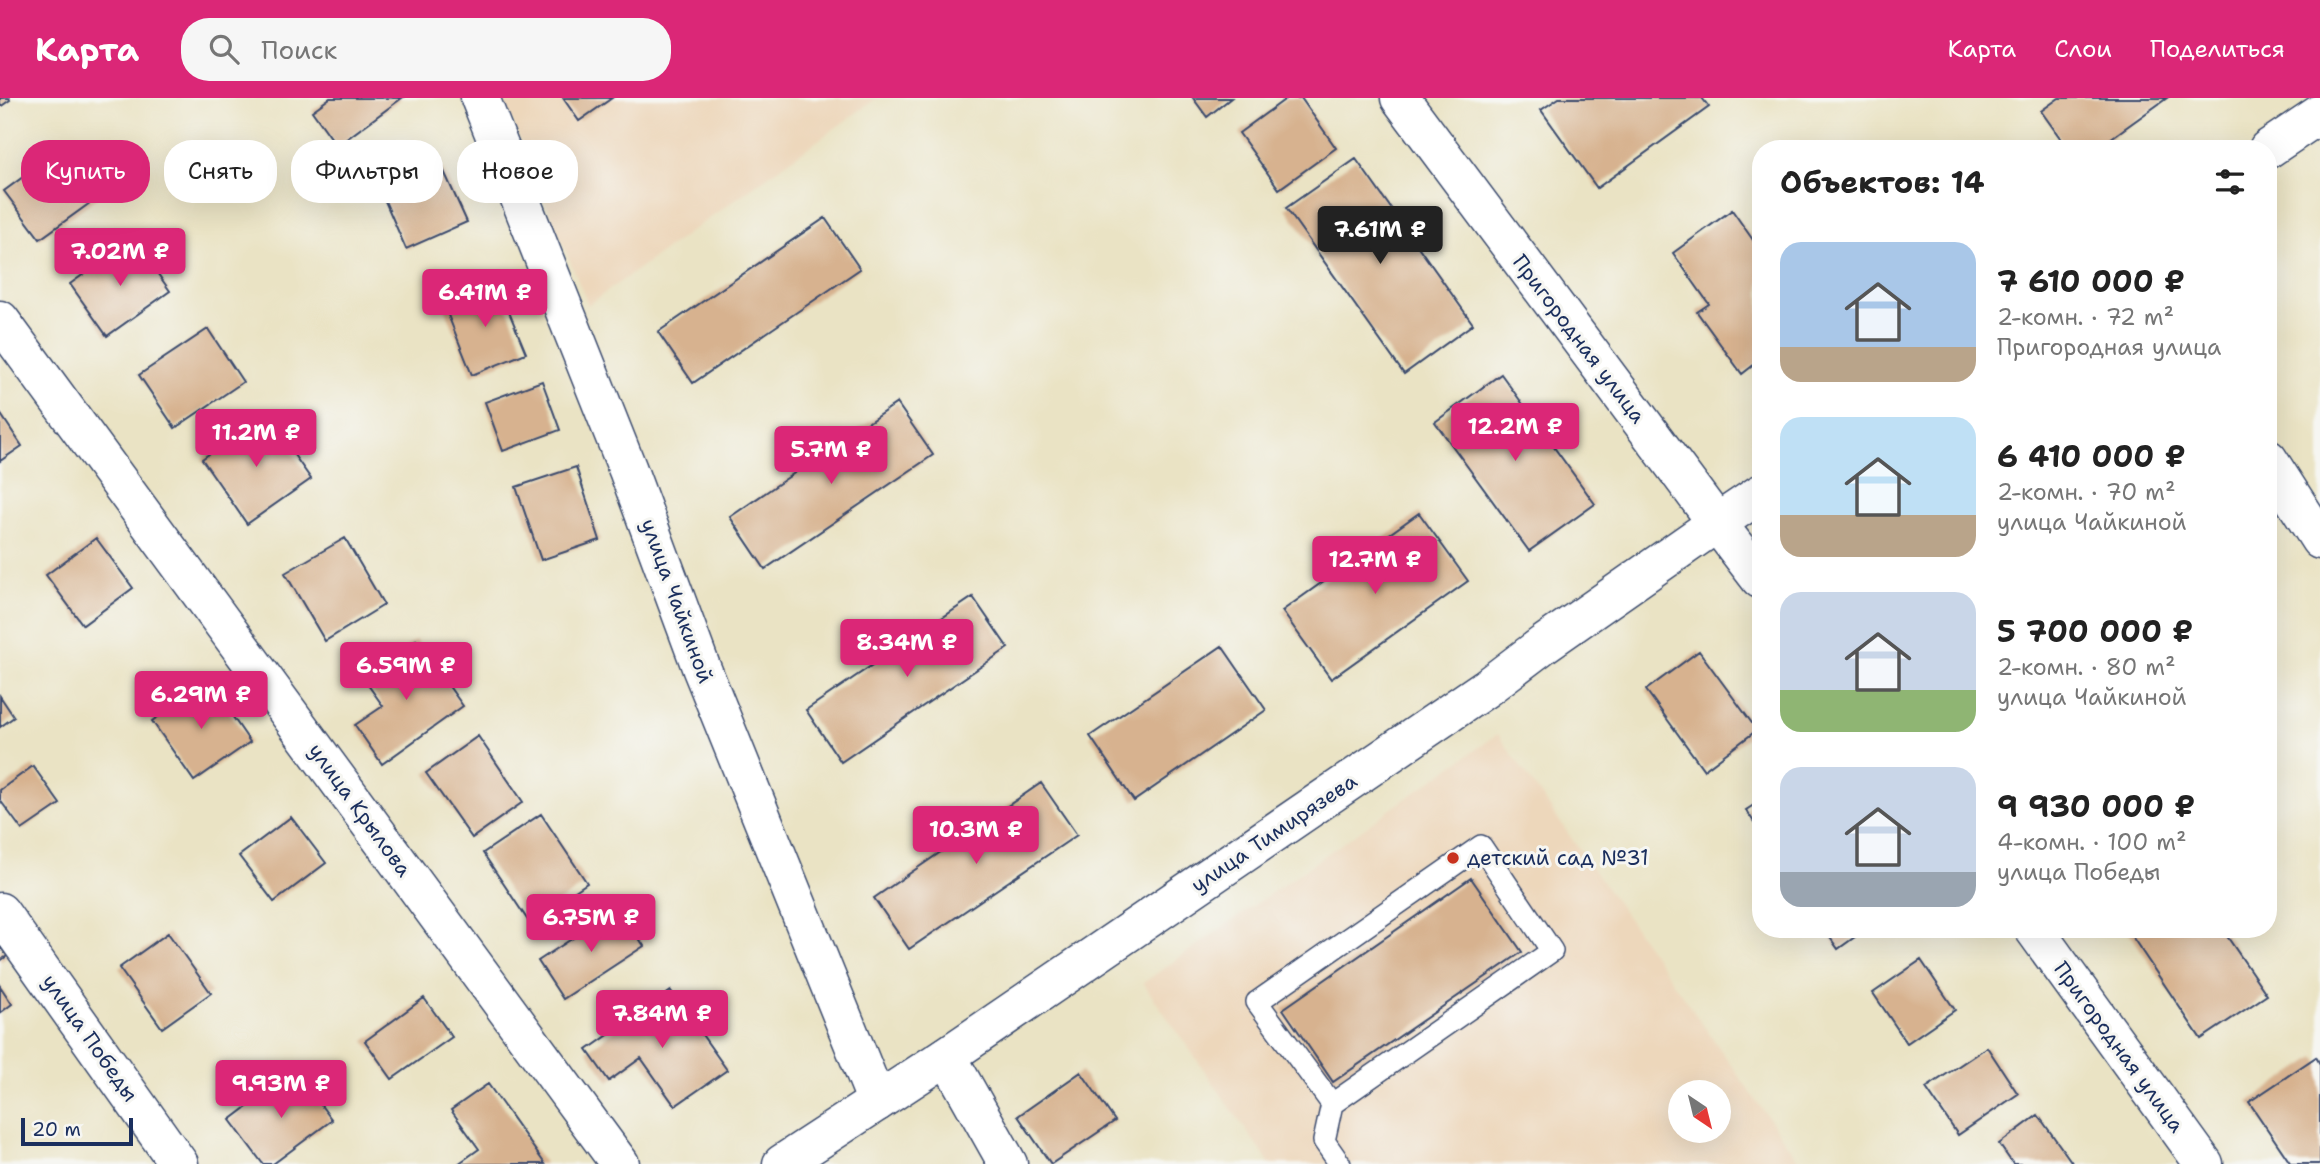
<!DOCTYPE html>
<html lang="ru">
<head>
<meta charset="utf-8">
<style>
  body { margin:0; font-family:"Shantell Sans",sans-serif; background:#f6f6f6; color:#222; height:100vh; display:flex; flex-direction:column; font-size:26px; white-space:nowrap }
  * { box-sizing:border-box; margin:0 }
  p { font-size:23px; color:#767676 }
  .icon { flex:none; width:38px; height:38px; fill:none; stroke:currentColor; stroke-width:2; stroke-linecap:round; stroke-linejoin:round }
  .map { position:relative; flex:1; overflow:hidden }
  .panel { position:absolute; left:1752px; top:42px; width:525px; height:798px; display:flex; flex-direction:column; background:#fff; border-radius:28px; box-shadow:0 7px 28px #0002 }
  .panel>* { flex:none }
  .hud { position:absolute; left:21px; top:42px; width:665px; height:63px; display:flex; gap:14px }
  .needle { width:46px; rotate:145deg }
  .controls { position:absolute; left:1668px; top:982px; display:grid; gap:14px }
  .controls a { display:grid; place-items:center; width:63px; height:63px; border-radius:50%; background:#fff; box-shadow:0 7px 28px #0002; font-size:35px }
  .scale { position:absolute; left:21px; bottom:18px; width:112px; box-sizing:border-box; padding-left:7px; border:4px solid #1b2f5e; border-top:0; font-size:19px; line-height:24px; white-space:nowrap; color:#1b2f5e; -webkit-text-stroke:5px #f6f6f2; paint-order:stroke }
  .price { position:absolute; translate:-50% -60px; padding:0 16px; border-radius:7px; background:#db2777; color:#fff; font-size:23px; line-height:46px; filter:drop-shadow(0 2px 4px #0008) }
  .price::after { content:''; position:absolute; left:50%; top:42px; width:21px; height:16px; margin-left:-10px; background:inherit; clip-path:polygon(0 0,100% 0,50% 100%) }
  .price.active { background:#222; color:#fff }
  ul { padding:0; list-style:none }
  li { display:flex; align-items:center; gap:21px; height:175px; padding:0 28px }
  li span { display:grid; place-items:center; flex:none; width:196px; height:140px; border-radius:21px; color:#555 }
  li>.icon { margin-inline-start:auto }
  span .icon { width:84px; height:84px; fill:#fffc; stroke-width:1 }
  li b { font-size:30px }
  h2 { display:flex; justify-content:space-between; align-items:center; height:84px; padding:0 28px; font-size:30px }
  .pill { padding:0 24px; border-radius:28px; background:#fff; box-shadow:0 7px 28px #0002; font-size:24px; line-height:63px }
  .pill.active { background:#db2777; color:#fff }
  header { display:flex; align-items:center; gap:42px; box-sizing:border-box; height:98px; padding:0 35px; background:#db2777; color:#fff }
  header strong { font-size:33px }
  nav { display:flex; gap:38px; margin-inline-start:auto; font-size:24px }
  .search { width:490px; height:63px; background:#f6f6f6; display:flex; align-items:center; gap:18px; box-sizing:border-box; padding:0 24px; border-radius:28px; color:#767676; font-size:26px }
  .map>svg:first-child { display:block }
  .built { fill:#edd7bb; fill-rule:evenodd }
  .building { fill:#d7b28f }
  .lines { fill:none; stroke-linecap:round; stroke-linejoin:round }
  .lane-casing { stroke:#3a4a6d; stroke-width:24 }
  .street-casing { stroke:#3a4a6d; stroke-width:41 }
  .secondary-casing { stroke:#3a4a6d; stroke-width:41 }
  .lane { stroke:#fff; stroke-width:21 }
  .street { stroke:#fff; stroke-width:38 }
  .secondary { stroke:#fff; stroke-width:38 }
  .poi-dot { fill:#c8321e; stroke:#f6f6f2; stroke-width:2.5 }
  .labels { text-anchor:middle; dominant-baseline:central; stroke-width:6; stroke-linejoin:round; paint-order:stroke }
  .street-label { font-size:21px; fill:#1b2f5e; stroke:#f6f6f2 }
  .poi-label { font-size:21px; fill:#1b2f5e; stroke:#f6f6f2; text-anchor:start }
</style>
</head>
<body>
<header>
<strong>Карта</strong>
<div class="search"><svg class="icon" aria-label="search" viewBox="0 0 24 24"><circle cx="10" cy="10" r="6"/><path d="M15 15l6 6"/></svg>Поиск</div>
<nav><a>Карта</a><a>Слои</a><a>Поделиться</a></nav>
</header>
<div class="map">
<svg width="2320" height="1066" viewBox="0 0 2320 1066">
  <rect width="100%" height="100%" fill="#f6f6f2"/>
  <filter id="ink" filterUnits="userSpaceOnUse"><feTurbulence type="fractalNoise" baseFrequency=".0143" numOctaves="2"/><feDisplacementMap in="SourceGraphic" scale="14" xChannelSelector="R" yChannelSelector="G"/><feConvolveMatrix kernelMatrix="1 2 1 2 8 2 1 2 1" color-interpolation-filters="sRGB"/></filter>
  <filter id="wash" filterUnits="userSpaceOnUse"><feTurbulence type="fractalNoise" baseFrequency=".00686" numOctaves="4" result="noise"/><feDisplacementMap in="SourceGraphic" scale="28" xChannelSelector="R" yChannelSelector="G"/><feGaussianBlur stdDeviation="1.57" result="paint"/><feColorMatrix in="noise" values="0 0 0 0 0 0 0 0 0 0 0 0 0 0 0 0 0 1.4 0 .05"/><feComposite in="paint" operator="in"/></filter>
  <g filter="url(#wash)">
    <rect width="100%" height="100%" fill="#eae3c4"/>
    <!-- built -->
    <path class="built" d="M 503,0 L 877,0 L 588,207 Z
      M 1498,636 L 1801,1066 L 1270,1066 L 1143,885 ZM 1680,994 L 1718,994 L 1718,1032 L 1680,1032 Z"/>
    <g id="blocks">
      <!-- building -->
      <path class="building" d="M 0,0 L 9,0 L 10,2 L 0,9 Z
        M 330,0 L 402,0 L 337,48 L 312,13 Z
        M 563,0 L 612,0 L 579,23 Z
        M 1193,0 L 1231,0 L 1207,19 Z
        M 1287,0 L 1301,0 L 1336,50 L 1279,91 L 1239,35 Z
        M 1559,0 L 1702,0 L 1709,9 L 1597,90 L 1541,12 Z
        M 2059,0 L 2167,0 L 2096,51 L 2068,51 L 2041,13 Z
        M 65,48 L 101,97 L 40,141 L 4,93 Z
        M 438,60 L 467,124 L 406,151 L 378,87 Z
        M 1356,61 L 1473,226 L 1404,276 L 1286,110 Z
        M 1732,112 L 1760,152 L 1760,262 L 1742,276 L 1697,214 L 1709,206 L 1673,155 Z
        M 825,120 L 860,171 L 693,285 L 658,234 Z
        M 133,141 L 170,193 L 107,238 L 70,186 Z
        M 497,185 L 526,255 L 472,277 L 444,207 Z
        M 208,231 L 243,284 L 175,330 L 139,277 Z
        M 1501,276 L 1595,406 L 1529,453 L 1435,324 Z
        M 542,283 L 560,332 L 503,353 L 485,304 Z
        M 897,305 L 933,357 L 765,471 L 730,419 Z
        M 0,315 L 22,348 L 0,363 Z
        M 265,316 L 311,381 L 247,426 L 202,361 Z
        M 576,369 L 600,442 L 541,462 L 516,389 Z
        M 1419,415 L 1468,483 L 1331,581 L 1282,513 Z
        M 96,440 L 133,490 L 83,527 L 46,477 Z
        M 345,440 L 384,507 L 325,543 L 285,475 Z
        M 973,499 L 1008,550 L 841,664 L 806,612 Z
        M 416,542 L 463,608 L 382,666 L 355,627 L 383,608 L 363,580 Z
        M 1222,548 L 1266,612 L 1134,703 L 1090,638 Z
        M 1699,553 L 1757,632 L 1704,672 L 1646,592 Z
        M 209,584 L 250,644 L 194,683 L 152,623 Z
        M 0,598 L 14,619 L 0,629 Z
        M 478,638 L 523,704 L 472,740 L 426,675 Z
        M 33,668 L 60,706 L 22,732 L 0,702 L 0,692 Z
        M 1041,685 L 1077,737 L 909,851 L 874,800 Z
        M 1760,703 L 1760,733 L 1746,712 Z
        M 541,716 L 587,785 L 529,824 L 483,755 Z
        M 291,719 L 326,765 L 274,804 L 239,758 Z
        M 1471,780 L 1522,854 L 1333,984 L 1283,911 Z
        M 619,810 L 644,848 L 563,901 L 538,863 Z
        M 1824,831 L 1866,831 L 1838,851 Z
        M 2127,831 L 2222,831 L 2267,897 L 2201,941 Z
        M 168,835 L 211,895 L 162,930 L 119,870 Z
        M 0,848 L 7,858 L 0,863 Z
        M 1921,862 L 1955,912 L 1907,945 L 1873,895 Z
        M 0,888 L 12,906 L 0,915 Z
        M 671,893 L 727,972 L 675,1008 L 641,960 L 609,983 L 587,952 Z
        M 424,900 L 452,939 L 392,981 L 365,943 Z
        M 1987,949 L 2018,996 L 1958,1037 L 1926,990 Z
        M 2316,959 L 2320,966 L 2320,1066 L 2291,1066 L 2249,1004 Z
        M 295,973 L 332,1022 L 273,1066 L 263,1066 L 230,1022 Z
        M 1081,974 L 1115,1023 L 1051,1066 L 1018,1018 Z
        M 488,986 L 545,1066 L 458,1066 L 479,1051 L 451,1012 Z
        M 2038,1017 L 2073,1066 L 2013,1066 L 1999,1046 Z"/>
    </g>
  </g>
  <g filter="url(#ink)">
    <use href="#blocks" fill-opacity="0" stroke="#3a4a6d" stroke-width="2"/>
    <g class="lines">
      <defs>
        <path id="lane" d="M 1332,1006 L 1257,904 L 1481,748 L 1552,853 L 1332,1006 L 1324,1043 L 1340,1066"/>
        <path id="street" d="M 480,0 L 628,372 L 701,569 L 877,1004
          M 2268,51 L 2320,16
          M 0,222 L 620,1066
          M 2268,361 L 2320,442
          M 1760,396 L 1717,425 L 1760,481
          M 0,814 L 179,1066
          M 2034,831 L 2204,1066
          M 947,958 L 1008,1066"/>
        <path id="secondary" d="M 782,1066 L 947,958 L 1486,590 L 1544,546 L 1717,425 L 1400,0"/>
      </defs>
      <!-- lane casing -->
      <use href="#lane" class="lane-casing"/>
      <!-- street casing -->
      <use href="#street" class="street-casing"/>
      <!-- secondary casing -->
      <use href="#secondary" class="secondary-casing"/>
      <!-- lane -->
      <use href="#lane" class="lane"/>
      <!-- street -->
      <use href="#street" class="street"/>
      <!-- secondary -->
      <use href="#secondary" class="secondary"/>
    </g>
  </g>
  <!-- markers -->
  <circle class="poi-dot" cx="1453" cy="760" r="7"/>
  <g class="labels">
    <!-- street labels -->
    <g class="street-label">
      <text transform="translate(1579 241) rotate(53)">Пригородная улица</text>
      <text transform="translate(677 503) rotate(70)">улица Чайкиной</text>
      <text transform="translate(360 712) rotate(54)">улица Крылова</text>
      <text transform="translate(1274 735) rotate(-34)">улица Тимирязева</text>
      <text transform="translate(90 940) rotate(55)">улица Победы</text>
      <text transform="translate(2119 949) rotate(54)">Пригородная улица</text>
    </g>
    <!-- poi labels -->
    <g class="poi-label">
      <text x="1467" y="760">детский сад №31</text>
    </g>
  </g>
</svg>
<div class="controls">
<a><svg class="needle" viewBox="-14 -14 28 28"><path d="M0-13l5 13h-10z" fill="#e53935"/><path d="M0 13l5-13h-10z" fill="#767676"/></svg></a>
</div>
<div class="scale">20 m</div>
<b class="price active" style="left:1380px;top:168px">7.61M ₽</b>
<b class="price" style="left:120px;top:190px">7.02M ₽</b>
<b class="price" style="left:485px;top:231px">6.41M ₽</b>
<b class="price" style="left:1515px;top:365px">12.2M ₽</b>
<b class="price" style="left:256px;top:371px">11.2M ₽</b>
<b class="price" style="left:831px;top:388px">5.7M ₽</b>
<b class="price" style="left:1375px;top:498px">12.7M ₽</b>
<b class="price" style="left:907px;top:581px">8.34M ₽</b>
<b class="price" style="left:406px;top:604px">6.59M ₽</b>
<b class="price" style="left:201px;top:633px">6.29M ₽</b>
<b class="price" style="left:976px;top:768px">10.3M ₽</b>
<b class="price" style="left:591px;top:856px">6.75M ₽</b>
<b class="price" style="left:662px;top:952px">7.84M ₽</b>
<b class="price" style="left:281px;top:1022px">9.93M ₽</b>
<div class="hud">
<a class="pill active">Купить</a>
<a class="pill">Снять</a>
<a class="pill">Фильтры</a>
<a class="pill">Новое</a>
</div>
<section class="panel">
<h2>Объектов: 14<svg class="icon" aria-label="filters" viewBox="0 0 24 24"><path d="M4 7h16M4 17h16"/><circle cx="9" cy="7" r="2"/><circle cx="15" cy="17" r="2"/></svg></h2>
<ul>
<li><span style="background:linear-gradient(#a9c7e8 75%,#b9a48a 0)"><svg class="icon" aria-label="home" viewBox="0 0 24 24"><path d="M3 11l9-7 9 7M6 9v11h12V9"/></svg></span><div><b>7 610 000 ₽</b><p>2-комн. · 72 m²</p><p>Пригородная улица</p></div></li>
<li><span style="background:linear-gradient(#bfe0f5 70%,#b9a48a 0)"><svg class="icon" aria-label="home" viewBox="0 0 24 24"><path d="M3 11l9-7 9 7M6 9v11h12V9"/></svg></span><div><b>6 410 000 ₽</b><p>2-комн. · 70 m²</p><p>улица Чайкиной</p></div></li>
<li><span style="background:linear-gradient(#c9d6e8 70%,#8fb573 0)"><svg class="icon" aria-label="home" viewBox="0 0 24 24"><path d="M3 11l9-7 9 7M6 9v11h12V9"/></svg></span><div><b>5 700 000 ₽</b><p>2-комн. · 80 m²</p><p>улица Чайкиной</p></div></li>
<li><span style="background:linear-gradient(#c9d6e8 75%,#9aa5b1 0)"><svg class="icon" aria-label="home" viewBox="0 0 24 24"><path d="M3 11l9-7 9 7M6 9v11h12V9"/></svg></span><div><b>9 930 000 ₽</b><p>4-комн. · 100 m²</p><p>улица Победы</p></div></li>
</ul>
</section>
</div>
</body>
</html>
